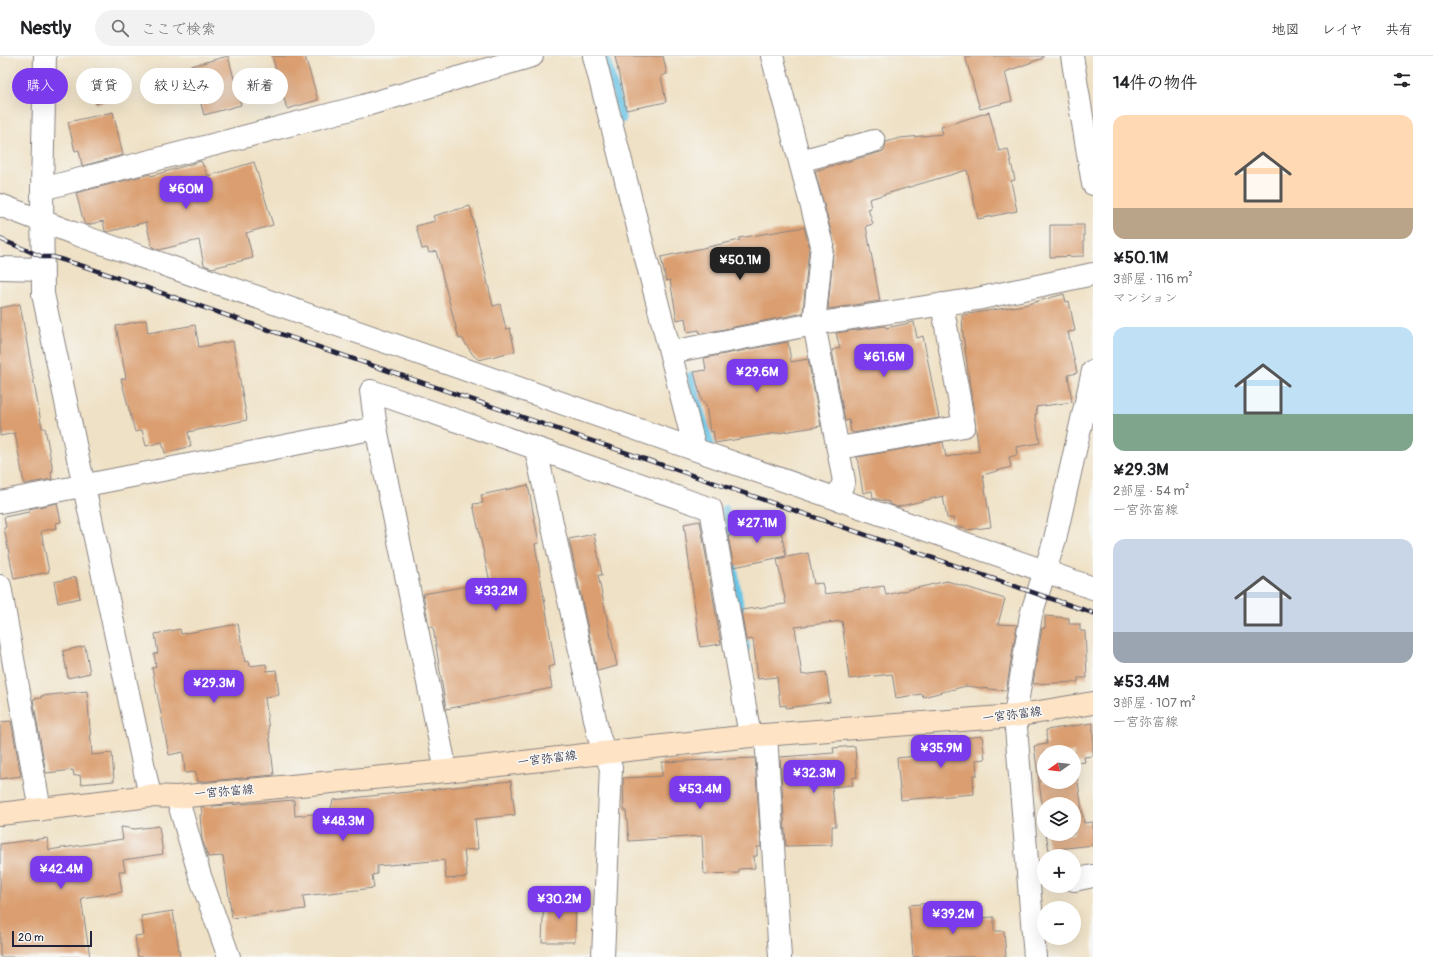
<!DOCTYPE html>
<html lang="ja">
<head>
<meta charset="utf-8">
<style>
  body { margin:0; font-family:Pangolin,"Klee One",sans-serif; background:#f2f2f2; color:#202124; height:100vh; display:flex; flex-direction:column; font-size:15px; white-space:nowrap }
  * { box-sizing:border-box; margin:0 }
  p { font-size:13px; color:#757577 }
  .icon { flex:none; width:22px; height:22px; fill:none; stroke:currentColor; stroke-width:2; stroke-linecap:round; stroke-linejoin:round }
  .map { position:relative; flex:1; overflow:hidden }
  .panel { display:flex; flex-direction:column; background:#fff; width:340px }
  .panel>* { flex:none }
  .banner { position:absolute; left:12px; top:12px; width:380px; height:36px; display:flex; gap:8px }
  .needle { width:26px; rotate:256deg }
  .tools { position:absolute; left:1037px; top:689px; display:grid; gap:8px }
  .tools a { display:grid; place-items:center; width:44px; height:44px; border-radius:50%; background:#fff; box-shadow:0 4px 16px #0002; font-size:20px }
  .scale { position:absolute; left:12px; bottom:10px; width:80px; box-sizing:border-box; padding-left:4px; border:2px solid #22223b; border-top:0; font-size:11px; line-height:14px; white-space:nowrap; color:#22223b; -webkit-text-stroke:3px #f6f6f2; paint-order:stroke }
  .price { position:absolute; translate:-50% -34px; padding:0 9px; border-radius:8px; background:#7c3aed; color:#fff; font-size:13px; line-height:26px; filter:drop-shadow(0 1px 2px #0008) }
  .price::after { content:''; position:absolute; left:50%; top:24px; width:12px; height:9px; margin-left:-6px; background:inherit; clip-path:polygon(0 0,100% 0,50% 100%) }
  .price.current { background:#222; color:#fff }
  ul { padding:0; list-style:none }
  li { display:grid; align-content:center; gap:8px; height:212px; padding:0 20px }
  li span { display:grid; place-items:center; height:124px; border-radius:12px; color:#555 }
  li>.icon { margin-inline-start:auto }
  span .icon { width:72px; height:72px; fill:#fffc; stroke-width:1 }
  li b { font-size:17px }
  h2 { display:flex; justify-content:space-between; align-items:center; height:48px; padding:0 20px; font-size:17px }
  .tag { padding:0 14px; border-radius:18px; background:#fff; box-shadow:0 4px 16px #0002; font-size:14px; line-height:36px }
  .tag.current { background:#7c3aed; color:#fff }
  header { display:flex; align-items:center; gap:24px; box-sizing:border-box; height:56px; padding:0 20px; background:#fff; border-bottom:1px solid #e0e0e0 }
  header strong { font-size:19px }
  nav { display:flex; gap:22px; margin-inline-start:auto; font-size:14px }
  .search { width:280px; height:36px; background:#f2f2f2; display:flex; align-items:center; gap:10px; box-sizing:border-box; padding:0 14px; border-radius:22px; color:#757577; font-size:15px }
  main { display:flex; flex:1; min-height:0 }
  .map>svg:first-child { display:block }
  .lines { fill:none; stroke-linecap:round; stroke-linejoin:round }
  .stream { stroke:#67c4e6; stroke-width:8 }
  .building { fill:#da9e6f; fill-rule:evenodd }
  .street-casing { stroke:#888280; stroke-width:24 }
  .secondary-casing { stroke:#888280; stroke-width:24 }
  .street { stroke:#fff; stroke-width:22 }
  .secondary { stroke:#fee4c5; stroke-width:22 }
  .rail-casing { stroke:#22223b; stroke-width:4.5 }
  .rail { stroke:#f6f6f2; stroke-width:3; stroke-dasharray:9; stroke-linecap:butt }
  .labels { text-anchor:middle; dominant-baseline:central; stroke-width:3.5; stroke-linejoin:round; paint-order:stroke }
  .street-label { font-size:12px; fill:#22223b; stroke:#f6f6f2 }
</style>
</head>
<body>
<header>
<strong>Nestly</strong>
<div class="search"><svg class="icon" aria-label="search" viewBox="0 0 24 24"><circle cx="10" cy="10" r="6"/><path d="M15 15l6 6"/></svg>ここで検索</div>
<nav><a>地図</a><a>レイヤ</a><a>共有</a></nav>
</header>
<main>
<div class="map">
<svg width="1093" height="901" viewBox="0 0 1093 901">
  <rect width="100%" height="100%" fill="#f6f6f2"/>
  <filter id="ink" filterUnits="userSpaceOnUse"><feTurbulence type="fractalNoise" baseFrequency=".025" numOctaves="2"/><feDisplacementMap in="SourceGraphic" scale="8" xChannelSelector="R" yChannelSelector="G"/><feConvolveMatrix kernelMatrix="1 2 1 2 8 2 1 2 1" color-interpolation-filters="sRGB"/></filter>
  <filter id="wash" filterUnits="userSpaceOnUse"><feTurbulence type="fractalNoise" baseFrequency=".012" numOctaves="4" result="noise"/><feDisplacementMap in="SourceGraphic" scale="16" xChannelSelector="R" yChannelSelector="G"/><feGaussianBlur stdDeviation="0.9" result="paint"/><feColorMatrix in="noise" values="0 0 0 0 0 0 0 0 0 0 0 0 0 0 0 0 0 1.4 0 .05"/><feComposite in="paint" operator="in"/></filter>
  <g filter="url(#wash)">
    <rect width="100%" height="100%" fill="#efe1c5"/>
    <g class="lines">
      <!-- stream -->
      <path class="stream" d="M 606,0 L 622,63
        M 690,320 L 710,387
        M 725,453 L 746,592"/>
    </g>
    <g id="blocks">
      <!-- building -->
      <path class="building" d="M 228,0 L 241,49 L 204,59 L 191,10 Z
        M 272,0 L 305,0 L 318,44 L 287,53 Z
        M 615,0 L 663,0 L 667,18 L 661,20 L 666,46 L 626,54 Z
        M 965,0 L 1043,0 L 1043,2 L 1005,16 L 1012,45 L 980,53 Z
        M 115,17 L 122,39 L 96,48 L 89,26 Z
        M 113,56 L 123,99 L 82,110 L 79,94 L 75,95 L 68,66 Z
        M 989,56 L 999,95 L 1008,93 L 1015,124 L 1011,125 L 1017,155 L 978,163 L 967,114 L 869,143 L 871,152 L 868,153 L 873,168 L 866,170 L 880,245 L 828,253 L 834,186 L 815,115 L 884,95 L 886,86 L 900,82 L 943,78 L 941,71 Z
        M 201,105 L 208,120 L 254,106 L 273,169 L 246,177 L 253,202 L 212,212 L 204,209 L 199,184 L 159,194 L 152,191 L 146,166 L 108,176 L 105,175 L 103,165 L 87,169 L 84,167 L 76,137 L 150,118 L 151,120 Z
        M 470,150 L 493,250 L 500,248 L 506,273 L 510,272 L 515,295 L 479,304 L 473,299 L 462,282 L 459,283 L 436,195 L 429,197 L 427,192 L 422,193 L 416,170 L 435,165 L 433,160 Z
        M 1050,169 L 1084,169 L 1084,200 L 1050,201 Z
        M 804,171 L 809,190 L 803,257 L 700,278 L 699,274 L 687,276 L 685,262 L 677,264 L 670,224 L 666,225 L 661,201 L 740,184 L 739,182 Z
        M 1064,238 L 1066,246 L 1069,245 L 1075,275 L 1068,276 L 1077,317 L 1068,319 L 1072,346 L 1036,351 L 1037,358 L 1035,358 L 1040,387 L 1016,391 L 1017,399 L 1009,401 L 1011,411 L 983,419 L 991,471 L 966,474 L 964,471 L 955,471 L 953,462 L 947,462 L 943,440 L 897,451 L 890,448 L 889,446 L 873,442 L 872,435 L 863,437 L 857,401 L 943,386 L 946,401 L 979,395 L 963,279 L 962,259 L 1024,249 Z
        M 20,248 L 42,372 L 45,372 L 53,415 L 51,416 L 52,423 L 24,428 L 15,377 L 0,380 L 0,252 Z
        M 146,264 L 148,277 L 195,269 L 199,291 L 233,285 L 247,364 L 188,376 L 191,390 L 165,397 L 162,386 L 146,390 L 142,374 L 135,376 L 121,323 L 126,322 L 116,270 Z
        M 914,266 L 917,282 L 923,280 L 939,362 L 853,377 L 851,375 L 849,364 L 845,365 L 832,294 L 840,292 L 836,277 L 885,270 L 886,272 Z
        M 788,286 L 791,306 L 808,303 L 821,370 L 715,387 L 713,375 L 710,376 L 706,350 L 704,346 L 702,346 L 694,316 L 706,314 L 704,302 Z
        M 528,429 L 539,487 L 535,488 L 555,609 L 548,611 L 552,632 L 446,653 L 433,571 L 429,571 L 423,538 L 490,526 L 473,448 L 483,447 L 481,439 Z
        M 57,447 L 61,466 L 56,467 L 57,472 L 41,475 L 49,516 L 14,523 L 4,472 L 6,471 L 4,461 L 29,456 L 29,453 Z
        M 700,465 L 721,588 L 700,591 L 684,468 Z
        M 779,465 L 786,500 L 734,511 L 728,480 L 749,475 L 748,470 Z
        M 594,478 L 602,519 L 598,519 L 617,610 L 597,615 L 569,483 Z
        M 808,497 L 814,528 L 822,527 L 825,538 L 884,530 L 886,539 L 947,525 L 1005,543 L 998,568 L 1017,569 L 1006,635 L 966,630 L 923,641 L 922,638 L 896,642 L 892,618 L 849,623 L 842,565 L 795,571 L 802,619 L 826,616 L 830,646 L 786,652 L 786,649 L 780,650 L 777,621 L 758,623 L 753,583 L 746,584 L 741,554 L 786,548 L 777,503 Z
        M 76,521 L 80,542 L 58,547 L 54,526 Z
        M 1045,560 L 1069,562 L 1069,568 L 1080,568 L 1080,575 L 1085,575 L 1087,622 L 1078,622 L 1078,626 L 1033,628 L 1042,572 L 1045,572 Z
        M 238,568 L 245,606 L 249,605 L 250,610 L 266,608 L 267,615 L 276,614 L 279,639 L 265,641 L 274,719 L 198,726 L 196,716 L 185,717 L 183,696 L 169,699 L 152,612 L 156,611 L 154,598 L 158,597 L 155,578 L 180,573 L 181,578 Z
        M 85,590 L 90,617 L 68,622 L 63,595 Z
        M 87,635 L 92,699 L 112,697 L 114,725 L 81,728 L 80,719 L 74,720 L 73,714 L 46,717 L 33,643 L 41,642 L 41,640 Z
        M 11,665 L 21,720 L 0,723 L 0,666 Z
        M 1093,667 L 1093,700 L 1084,701 L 1085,706 L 1075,707 L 1084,767 L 1093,766 L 1093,789 L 1049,794 L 1046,778 L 1074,778 L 1074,748 L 1044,748 L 1044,762 L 1034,690 L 1047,688 L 1046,674 ZM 1044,696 L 1074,696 L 1074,726 L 1044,726 Z
        M 982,680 L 985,703 L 976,704 L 977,719 L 973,719 L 974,738 L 901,744 L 897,702 L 926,699 L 924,686 Z
        M 855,690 L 857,721 L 852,722 L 853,729 L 832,731 L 836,770 L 832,770 L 832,789 L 786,790 L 780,701 L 834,697 L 833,692 Z
        M 755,702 L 761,791 L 757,791 L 757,800 L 754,800 L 755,812 L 739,813 L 739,817 L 704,818 L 702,780 L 629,785 L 626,755 L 624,755 L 623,722 L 662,720 L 662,706 Z
        M 511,725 L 515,759 L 475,763 L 478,793 L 464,794 L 467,821 L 446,823 L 444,804 L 377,810 L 377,818 L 372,819 L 374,832 L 303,840 L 305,853 L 232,862 L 223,800 L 208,801 L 202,783 L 200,759 L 202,758 L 201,751 L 294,744 L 295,760 L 330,756 L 333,744 Z
        M 159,770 L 163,798 L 123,804 L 125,815 L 119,815 L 122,836 L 81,842 L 90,901 L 0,901 L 0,788 L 47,782 L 49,794 L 123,783 L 121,771 L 135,773 Z
        M 544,841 L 576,842 L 575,886 L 542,886 Z
        M 945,846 L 946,864 L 994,861 L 994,875 L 1004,875 L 1006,901 L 913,901 L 909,849 Z
        M 173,855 L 180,901 L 138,901 L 135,880 L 144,879 L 141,860 Z"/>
    </g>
  </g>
  <g filter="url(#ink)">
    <use href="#blocks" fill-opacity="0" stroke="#888280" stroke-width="1"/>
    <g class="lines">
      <defs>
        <path id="street" d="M 45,0 L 42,133 L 43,238 L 150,740
          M 594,0 L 695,393
          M 772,0 L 822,189 L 814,268 L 844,425 L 837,443
          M 1072,0 L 1093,128
          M 800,105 L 874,85
          M 42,133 L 363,50 L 532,0
          M 0,149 L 73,177 L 1093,532
          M 0,212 L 43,213
          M 671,296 L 814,268 L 977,243 L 1093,218
          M 376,372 L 446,715
          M 839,392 L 964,370 L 942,248
          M 536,394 L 599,681 L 611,712 L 603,901
          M 0,446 L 376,372 L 371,335 L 711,453 L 750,680
          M 0,530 L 40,754
          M 766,679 L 780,901
          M 177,741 L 200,820 L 229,901
          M 1074,824 L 1093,820
          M 1035,901 L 1015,660 L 1031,559 L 1055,483 L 1093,315"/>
        <path id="secondary" d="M 0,758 L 150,740 L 177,741 L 446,715 L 750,680 L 1015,660 L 1093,647"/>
      </defs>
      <!-- street casing -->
      <use href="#street" class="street-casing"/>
      <!-- secondary casing -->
      <use href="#secondary" class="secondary-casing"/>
      <!-- street -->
      <use href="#street" class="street"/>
      <!-- secondary -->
      <use href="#secondary" class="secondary"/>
      <defs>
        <path id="rail" d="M 0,183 L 43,201 L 53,201 L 86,211 L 1093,557"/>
      </defs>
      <!-- rail casing -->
      <use href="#rail" class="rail-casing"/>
      <!-- rail -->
      <use href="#rail" class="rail"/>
    </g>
  </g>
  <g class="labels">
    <!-- street labels -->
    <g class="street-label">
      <text transform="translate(1012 659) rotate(-7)">一宮弥富線</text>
      <text transform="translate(547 703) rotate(-7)">一宮弥富線</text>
      <text transform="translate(224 736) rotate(-5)">一宮弥富線</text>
    </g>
  </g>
</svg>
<div class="tools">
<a><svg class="needle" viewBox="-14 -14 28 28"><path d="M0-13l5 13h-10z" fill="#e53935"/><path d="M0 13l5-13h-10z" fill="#757577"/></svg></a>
<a><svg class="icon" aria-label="layers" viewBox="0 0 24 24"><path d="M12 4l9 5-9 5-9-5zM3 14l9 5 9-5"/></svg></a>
<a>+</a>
<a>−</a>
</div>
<div class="scale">20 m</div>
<b class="price" style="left:186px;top:154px">¥60M</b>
<b class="price current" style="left:740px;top:225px">¥50.1M</b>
<b class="price" style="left:884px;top:322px">¥61.6M</b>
<b class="price" style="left:757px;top:337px">¥29.6M</b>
<b class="price" style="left:757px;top:488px">¥27.1M</b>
<b class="price" style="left:496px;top:556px">¥33.2M</b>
<b class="price" style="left:214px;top:648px">¥29.3M</b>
<b class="price" style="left:941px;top:713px">¥35.9M</b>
<b class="price" style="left:814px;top:738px">¥32.3M</b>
<b class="price" style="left:700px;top:754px">¥53.4M</b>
<b class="price" style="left:343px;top:786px">¥48.3M</b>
<b class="price" style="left:61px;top:834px">¥42.4M</b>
<b class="price" style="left:559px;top:864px">¥30.2M</b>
<b class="price" style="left:953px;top:879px">¥39.2M</b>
<div class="banner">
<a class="tag current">購入</a>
<a class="tag">賃貸</a>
<a class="tag">絞り込み</a>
<a class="tag">新着</a>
</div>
</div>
<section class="panel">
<h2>14件の物件<svg class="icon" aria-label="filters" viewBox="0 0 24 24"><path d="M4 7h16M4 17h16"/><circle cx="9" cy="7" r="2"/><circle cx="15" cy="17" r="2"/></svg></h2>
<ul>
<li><span style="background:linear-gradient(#ffd9b3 75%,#b9a48a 0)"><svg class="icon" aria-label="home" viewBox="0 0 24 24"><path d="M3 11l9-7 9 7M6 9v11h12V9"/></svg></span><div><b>¥50.1M</b><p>3部屋 · 116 m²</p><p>マンション</p></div></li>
<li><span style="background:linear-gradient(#bfe0f5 70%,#7fa58c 0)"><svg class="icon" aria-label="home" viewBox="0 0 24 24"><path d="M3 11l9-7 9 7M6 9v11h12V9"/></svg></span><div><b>¥29.3M</b><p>2部屋 · 54 m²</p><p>一宮弥富線</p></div></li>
<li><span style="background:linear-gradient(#c9d6e8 75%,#9aa5b1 0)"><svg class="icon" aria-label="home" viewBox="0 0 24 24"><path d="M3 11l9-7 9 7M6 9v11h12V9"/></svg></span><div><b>¥53.4M</b><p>3部屋 · 107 m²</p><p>一宮弥富線</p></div></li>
</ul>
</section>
</main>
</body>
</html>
